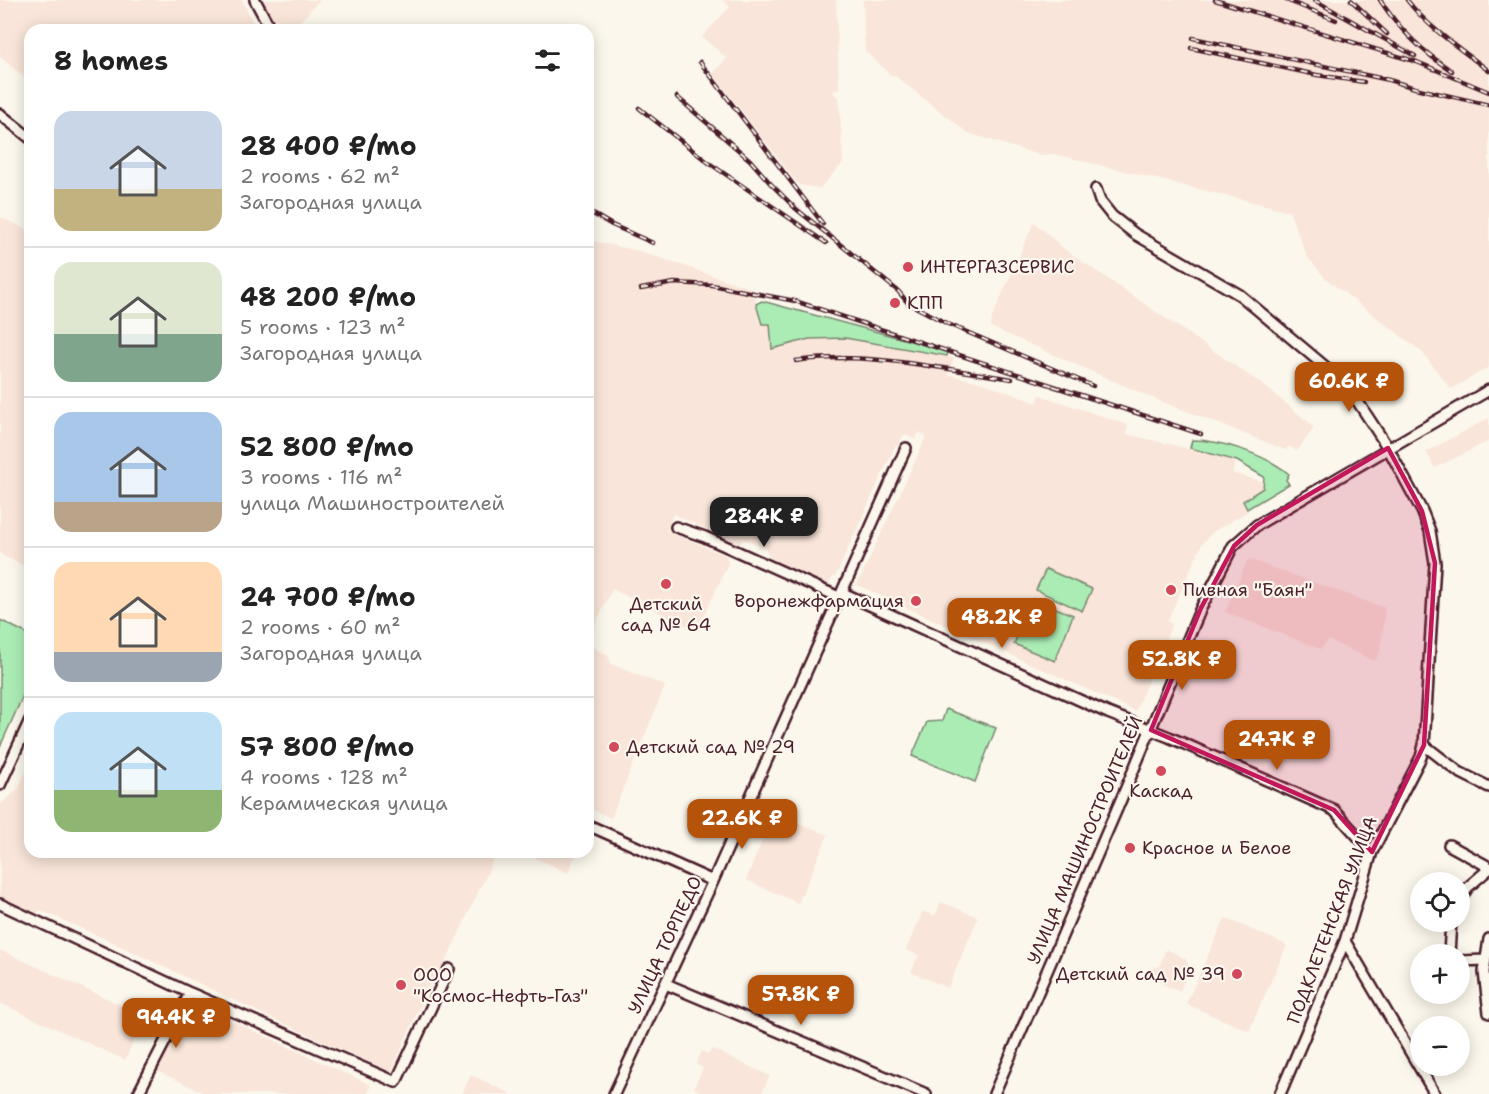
<!DOCTYPE html>
<html lang="en">
<head>
<meta charset="utf-8">
<style>
  body { margin:0; font-family:"Shantell Sans",sans-serif; background:#f6f6f6; color:#222; height:100vh; display:flex; flex-direction:column; font-size:22px; white-space:nowrap }
  * { box-sizing:border-box; margin:0 }
  p { font-size:20px; color:#767676 }
  .icon { flex:none; width:33px; height:33px; fill:none; stroke:currentColor; stroke-width:2; stroke-linecap:round; stroke-linejoin:round }
  .map { position:relative; flex:1; overflow:hidden }
  .drawer { position:absolute; left:24px; top:24px; width:570px; height:834px; display:flex; flex-direction:column; background:#fff; border-radius:18px; box-shadow:0 3px 15px #0003 }
  .drawer>* { flex:none }
  .controls { position:absolute; left:1410px; top:872px; display:grid; gap:12px }
  .controls a { display:grid; place-items:center; width:60px; height:60px; border-radius:50%; background:#fff; box-shadow:0 3px 15px #0003; font-size:30px }
  .price { position:absolute; translate:-50% -51px; padding:0 14px; border-radius:12px; background:#b45309; color:#fff; font-size:20px; line-height:39px; filter:drop-shadow(0 2px 3px #0008) }
  .price::after { content:''; position:absolute; left:50%; top:36px; width:18px; height:14px; margin-left:-9px; background:inherit; clip-path:polygon(0 0,100% 0,50% 100%) }
  .price.selected { background:#222; color:#fff }
  ul { padding:0; list-style:none }
  li { display:flex; align-items:center; gap:18px; height:150px; padding:0 30px }
  li+li { border-top:2px solid #e0e0e0 }
  li span { display:grid; place-items:center; flex:none; width:168px; height:120px; border-radius:18px; color:#555 }
  li>.icon { margin-inline-start:auto }
  span .icon { width:72px; height:72px; fill:#fffc; stroke-width:1 }
  li b { font-size:26px }
  h2 { display:flex; justify-content:space-between; align-items:center; height:72px; padding:0 30px; font-size:26px }
  .map>svg:first-child { display:block }
  .built { fill:#f9e5d9 }
  .green { fill:#abecb5; stroke:#7a8670; stroke-width:1.5 }
  .lines { fill:none; stroke-linecap:round; stroke-linejoin:round }
  .minor-casing { stroke:#4a1f2b; stroke-width:14 }
  .minor { stroke:#fbf7ec; stroke-width:9 }
  .rail-casing { stroke:#4a1f2b; stroke-width:4.5 }
  .rail { stroke:#fbf7ec; stroke-width:2; stroke-dasharray:7; stroke-linecap:butt }
  .marked { fill:#c2185b; fill-opacity:0.2; stroke:#c2185b; stroke-width:4.5; stroke-linejoin:round }
  .poi-dot { fill:#d1495b; stroke:#fbf7ec; stroke-width:2 }
  .labels { text-anchor:middle; dominant-baseline:central; stroke-width:4.5; stroke-linejoin:round; paint-order:stroke }
  .poi-label { font-size:18px; fill:#4a1f2b; stroke:#fbf7ec; text-anchor:start }
  .street-label { font-size:18px; fill:#4a1f2b; stroke:#fbf7ec }
</style>
</head>
<body>
<div class="map">
<svg width="1489" height="1094" viewBox="0 0 1489 1094">
  <rect width="100%" height="100%" fill="#fbf7ec"/>
  <filter id="ink" filterUnits="userSpaceOnUse"><feTurbulence type="fractalNoise" baseFrequency=".0167" numOctaves="2"/><feDisplacementMap in="SourceGraphic" scale="12" xChannelSelector="R" yChannelSelector="G"/><feConvolveMatrix kernelMatrix="1 2 1 2 8 2 1 2 1" color-interpolation-filters="sRGB"/></filter>
  <g filter="url(#ink)">
    <!-- built -->
    <path class="built" d="M 0,0 L 242,0 L 257,30 L 30,30 L 30,82 L 0,57 Z
      M 263,0 L 320,0 L 296,25 L 272,19 Z
      M 723,0 L 836,0 L 839,89 L 833,91 L 834,94 L 839,98 L 843,163 L 820,188 L 799,185 L 713,74 L 727,58 L 702,37 L 730,7 Z
      M 863,0 L 1489,0 L 1489,367 L 1451,389 L 1422,352 L 1325,278 L 1307,256 L 1289,211 L 1054,154 L 1039,155 L 968,133 L 894,75 L 892,76 L 865,51 Z
      M 0,217 L 30,231 L 30,569 L 0,554 Z
      M 1034,222 L 1064,249 L 1266,387 L 1308,422 L 1314,428 L 1297,451 L 1289,446 L 1286,450 L 1150,397 L 991,327 L 992,318 Z
      M 588,240 L 639,251 L 750,288 L 753,291 L 762,323 L 770,324 L 800,340 L 845,338 L 954,358 L 948,375 L 950,377 L 951,375 L 983,383 L 1037,403 L 1040,395 L 1069,405 L 1128,425 L 1126,434 L 1211,454 L 1236,462 L 1232,473 L 1264,482 L 1263,487 L 1243,501 L 1248,511 L 1213,532 L 1202,544 L 1167,621 L 1172,624 L 1135,711 L 857,585 L 923,444 L 926,436 L 919,432 L 915,439 L 904,434 L 898,447 L 895,446 L 835,577 L 833,576 L 829,585 L 770,558 L 766,549 L 754,543 L 743,539 L 740,544 L 673,514 L 667,530 L 726,556 L 728,564 L 697,631 L 612,589 L 588,640 Z
      M 1489,418 L 1489,441 L 1435,468 L 1426,452 Z
      M 1248,559 L 1385,608 L 1380,652 L 1375,661 L 1328,640 L 1321,649 L 1225,612 Z
      M 588,645 L 608,655 L 611,664 L 665,686 L 611,818 L 588,808 Z
      M 30,763 L 30,852 L 497,852 L 437,980 L 432,978 L 391,1072 L 263,1014 L 112,942 L 40,910 L 35,915 L 0,899 L 0,805 L 18,789 Z
      M 783,816 L 828,835 L 798,903 L 746,880 L 766,832 L 775,835 Z
      M 523,852 L 577,852 L 568,873 Z
      M 941,902 L 978,917 L 948,988 L 911,972 L 919,955 L 906,950 L 923,911 L 935,916 Z
      M 1225,918 L 1287,945 L 1249,1031 L 1186,1004 Z
      M 1166,949 L 1186,959 L 1189,970 L 1180,991 L 1162,984 L 1163,981 L 1150,976 L 1154,966 L 1159,968 Z
      M 0,950 L 145,1016 L 125,1060 L 0,1003 Z
      M 191,1002 L 371,1085 L 367,1094 L 207,1094 L 157,1071 Z
      M 712,1049 L 770,1076 L 761,1094 L 705,1094 L 694,1088 L 703,1068 L 696,1065 L 702,1051 L 709,1054 Z
      M 471,1075 L 512,1094 L 462,1094 Z"/>
    <!-- green -->
    <path class="green" d="M 762,301 L 948,351 L 947,356 L 845,338 L 809,339 L 772,349 L 770,324 L 762,324 L 756,304 Z
      M 1192,440 C 1222,440 1266,455 1289,474 L 1286,480 L 1289,484 L 1247,509 L 1243,501 L 1263,488 L 1264,477 L 1237,461 L 1190,448 Z
      M 1046,569 L 1092,589 L 1082,611 L 1036,590 Z
      M 1033,599 L 1073,615 L 1055,661 L 1014,644 Z
      M 0,620 L 30,635 L 30,680 L 0,747 Z
      M 946,709 L 996,728 L 975,782 L 912,756 L 927,722 L 942,721 Z"/>
    <g class="lines">
      <defs>
        <path id="minor" d="M 255,0 L 271,30
          M 0,114 L 30,138
          M 1096,189 L 1100,201 L 1112,216 L 1135,234 L 1240,295 L 1347,385 L 1388,448 L 1422,511 L 1430,531 L 1435,563 L 1424,745 L 1421,757 L 1372,852 L 1345,941 L 1280,1094
          M 676,527 L 705,537 L 841,598
          M 843,593 L 1108,713 L 1169,737 L 1334,810 L 1372,852
          M 1424,745 L 1459,772 L 1489,787
          M 0,785 L 30,720
          M 588,825 L 713,881
          M 1449,845 L 1489,867
          M 1460,900 L 1468,887 L 1489,869
          M 0,904 L 190,993 L 396,1082 L 449,969
          M 1489,939 L 1484,972 L 1489,1013
          M 1345,941 L 1435,1094
          M 1449,954 L 1451,921
          M 1460,961 L 1485,960
          M 666,984 L 926,1094
          M 138,1094 L 190,993
          M 614,1094 L 713,881 L 906,448
          M 994,1094 L 1126,788 L 1201,608 L 1233,546 L 1257,525 L 1489,390"/>
      </defs>
      <!-- minor casing -->
      <use href="#minor" class="minor-casing"/>
      <!-- minor -->
      <use href="#minor" class="minor"/>
      <defs>
        <path id="rail" d="M 1215,0 L 1417,62 L 1489,92
          M 1286,0 L 1336,20
          M 1314,0 L 1415,56
          M 1351,0 L 1387,34
          M 1380,0 C 1398,28 1424,53 1452,71
          M 1407,0 C 1429,29 1461,49 1489,71
          M 1193,38 L 1389,80 L 1415,88 L 1489,105
          M 1191,48 L 1317,75 L 1364,82
          M 700,62 L 823,224
          M 677,97 L 750,160 L 771,184 L 795,208 L 898,291 L 908,303 L 948,324 L 1093,386
          M 639,108 L 709,163 L 826,243
          M 588,211 L 612,225 L 653,243
          M 641,289 L 674,283 L 712,285 L 795,301 L 1060,388
          M 796,361 C 863,351 944,369 1012,379
          M 1053,386 L 1201,434"/>
      </defs>
      <!-- rail casing -->
      <use href="#rail" class="rail-casing"/>
      <!-- rail -->
      <use href="#rail" class="rail"/>
    </g>
  </g>
  <!-- marked area -->
  <path class="marked" d="M 1388,448 L 1422,511 L 1435,563 L 1424,745 L 1372,852 L 1334,810 L 1151,730 L 1201,608 L 1234,546 L 1257,525 Z"/>
  <!-- markers -->
  <g class="poi-dot">
    <circle cx="908" cy="267" r="6"/>
    <circle cx="895" cy="303" r="6"/>
    <circle cx="666" cy="584" r="6"/>
    <circle cx="1171" cy="590" r="6"/>
    <circle cx="916" cy="601" r="6"/>
    <circle cx="614" cy="747" r="6"/>
    <circle cx="1161" cy="771" r="6"/>
    <circle cx="1130" cy="848" r="6"/>
    <circle cx="1237" cy="974" r="6"/>
    <circle cx="401" cy="985" r="6"/>
  </g>
  <g class="labels">
    <!-- poi labels -->
    <g class="poi-label">
      <text x="920" y="267">ИНТЕРГАЗСЕРВИС</text>
      <text x="907" y="303">КПП</text>
      <text x="1183" y="590">Пивная "Баян"</text>
      <text x="904" y="601" text-anchor="end">Воронежфармация</text>
      <text x="666" y="604" text-anchor="middle">Детский<tspan x="666" dy="21">сад № 64</tspan></text>
      <text x="626" y="747">Детский сад № 29</text>
      <text x="1161" y="791" text-anchor="middle">Каскад</text>
      <text x="1142" y="848">Красное и Белое</text>
      <text x="1225" y="974" text-anchor="end">Детский сад № 39</text>
      <text x="413" y="975">ООО<tspan x="413" dy="21">"Космос-Нефть-Газ"</tspan></text>
    </g>
    <!-- street labels -->
    <g class="street-label">
      <text transform="translate(1085 840) rotate(-67)">УЛИЦА МАШИНОСТРОИТЕЛЕЙ</text>
      <text transform="translate(1332 920) rotate(-69)">ПОДКЛЕТЕНСКАЯ УЛИЦА</text>
      <text transform="translate(665 945) rotate(-65)">УЛИЦА ТОРПЕДО</text>
    </g>
  </g>
</svg>
<div class="controls">
<a><svg class="icon" aria-label="locate" viewBox="0 0 24 24"><circle cx="12" cy="12" r="6"/><path d="M12 2v4M12 18v4M2 12h4M18 12h4"/></svg></a>
<a>+</a>
<a>−</a>
</div>
<b class="price" style="left:1349px;top:413px">60.6K ₽</b>
<b class="price selected" style="left:764px;top:548px">28.4K ₽</b>
<b class="price" style="left:1002px;top:649px">48.2K ₽</b>
<b class="price" style="left:1182px;top:691px">52.8K ₽</b>
<b class="price" style="left:1277px;top:771px">24.7K ₽</b>
<b class="price" style="left:742px;top:850px">22.6K ₽</b>
<b class="price" style="left:801px;top:1026px">57.8K ₽</b>
<b class="price" style="left:176px;top:1049px">94.4K ₽</b>
<section class="drawer">
<h2>8 homes<svg class="icon" aria-label="filters" viewBox="0 0 24 24"><path d="M4 7h16M4 17h16"/><circle cx="9" cy="7" r="2"/><circle cx="15" cy="17" r="2"/></svg></h2>
<ul>
<li><span style="background:linear-gradient(#c9d6e8 65%,#c2b280 0)"><svg class="icon" aria-label="home" viewBox="0 0 24 24"><path d="M3 11l9-7 9 7M6 9v11h12V9"/></svg></span><div><b>28 400 ₽/mo</b><p>2 rooms · 62 m²</p><p>Загородная улица</p></div></li>
<li><span style="background:linear-gradient(#dfe7d0 60%,#7fa58c 0)"><svg class="icon" aria-label="home" viewBox="0 0 24 24"><path d="M3 11l9-7 9 7M6 9v11h12V9"/></svg></span><div><b>48 200 ₽/mo</b><p>5 rooms · 123 m²</p><p>Загородная улица</p></div></li>
<li><span style="background:linear-gradient(#a9c7e8 75%,#b9a48a 0)"><svg class="icon" aria-label="home" viewBox="0 0 24 24"><path d="M3 11l9-7 9 7M6 9v11h12V9"/></svg></span><div><b>52 800 ₽/mo</b><p>3 rooms · 116 m²</p><p>улица Машиностроителей</p></div></li>
<li><span style="background:linear-gradient(#ffd9b3 75%,#9aa5b1 0)"><svg class="icon" aria-label="home" viewBox="0 0 24 24"><path d="M3 11l9-7 9 7M6 9v11h12V9"/></svg></span><div><b>24 700 ₽/mo</b><p>2 rooms · 60 m²</p><p>Загородная улица</p></div></li>
<li><span style="background:linear-gradient(#bfe0f5 65%,#8fb573 0)"><svg class="icon" aria-label="home" viewBox="0 0 24 24"><path d="M3 11l9-7 9 7M6 9v11h12V9"/></svg></span><div><b>57 800 ₽/mo</b><p>4 rooms · 128 m²</p><p>Керамическая улица</p></div></li>
</ul>
</section>
</div>
</body>
</html>
